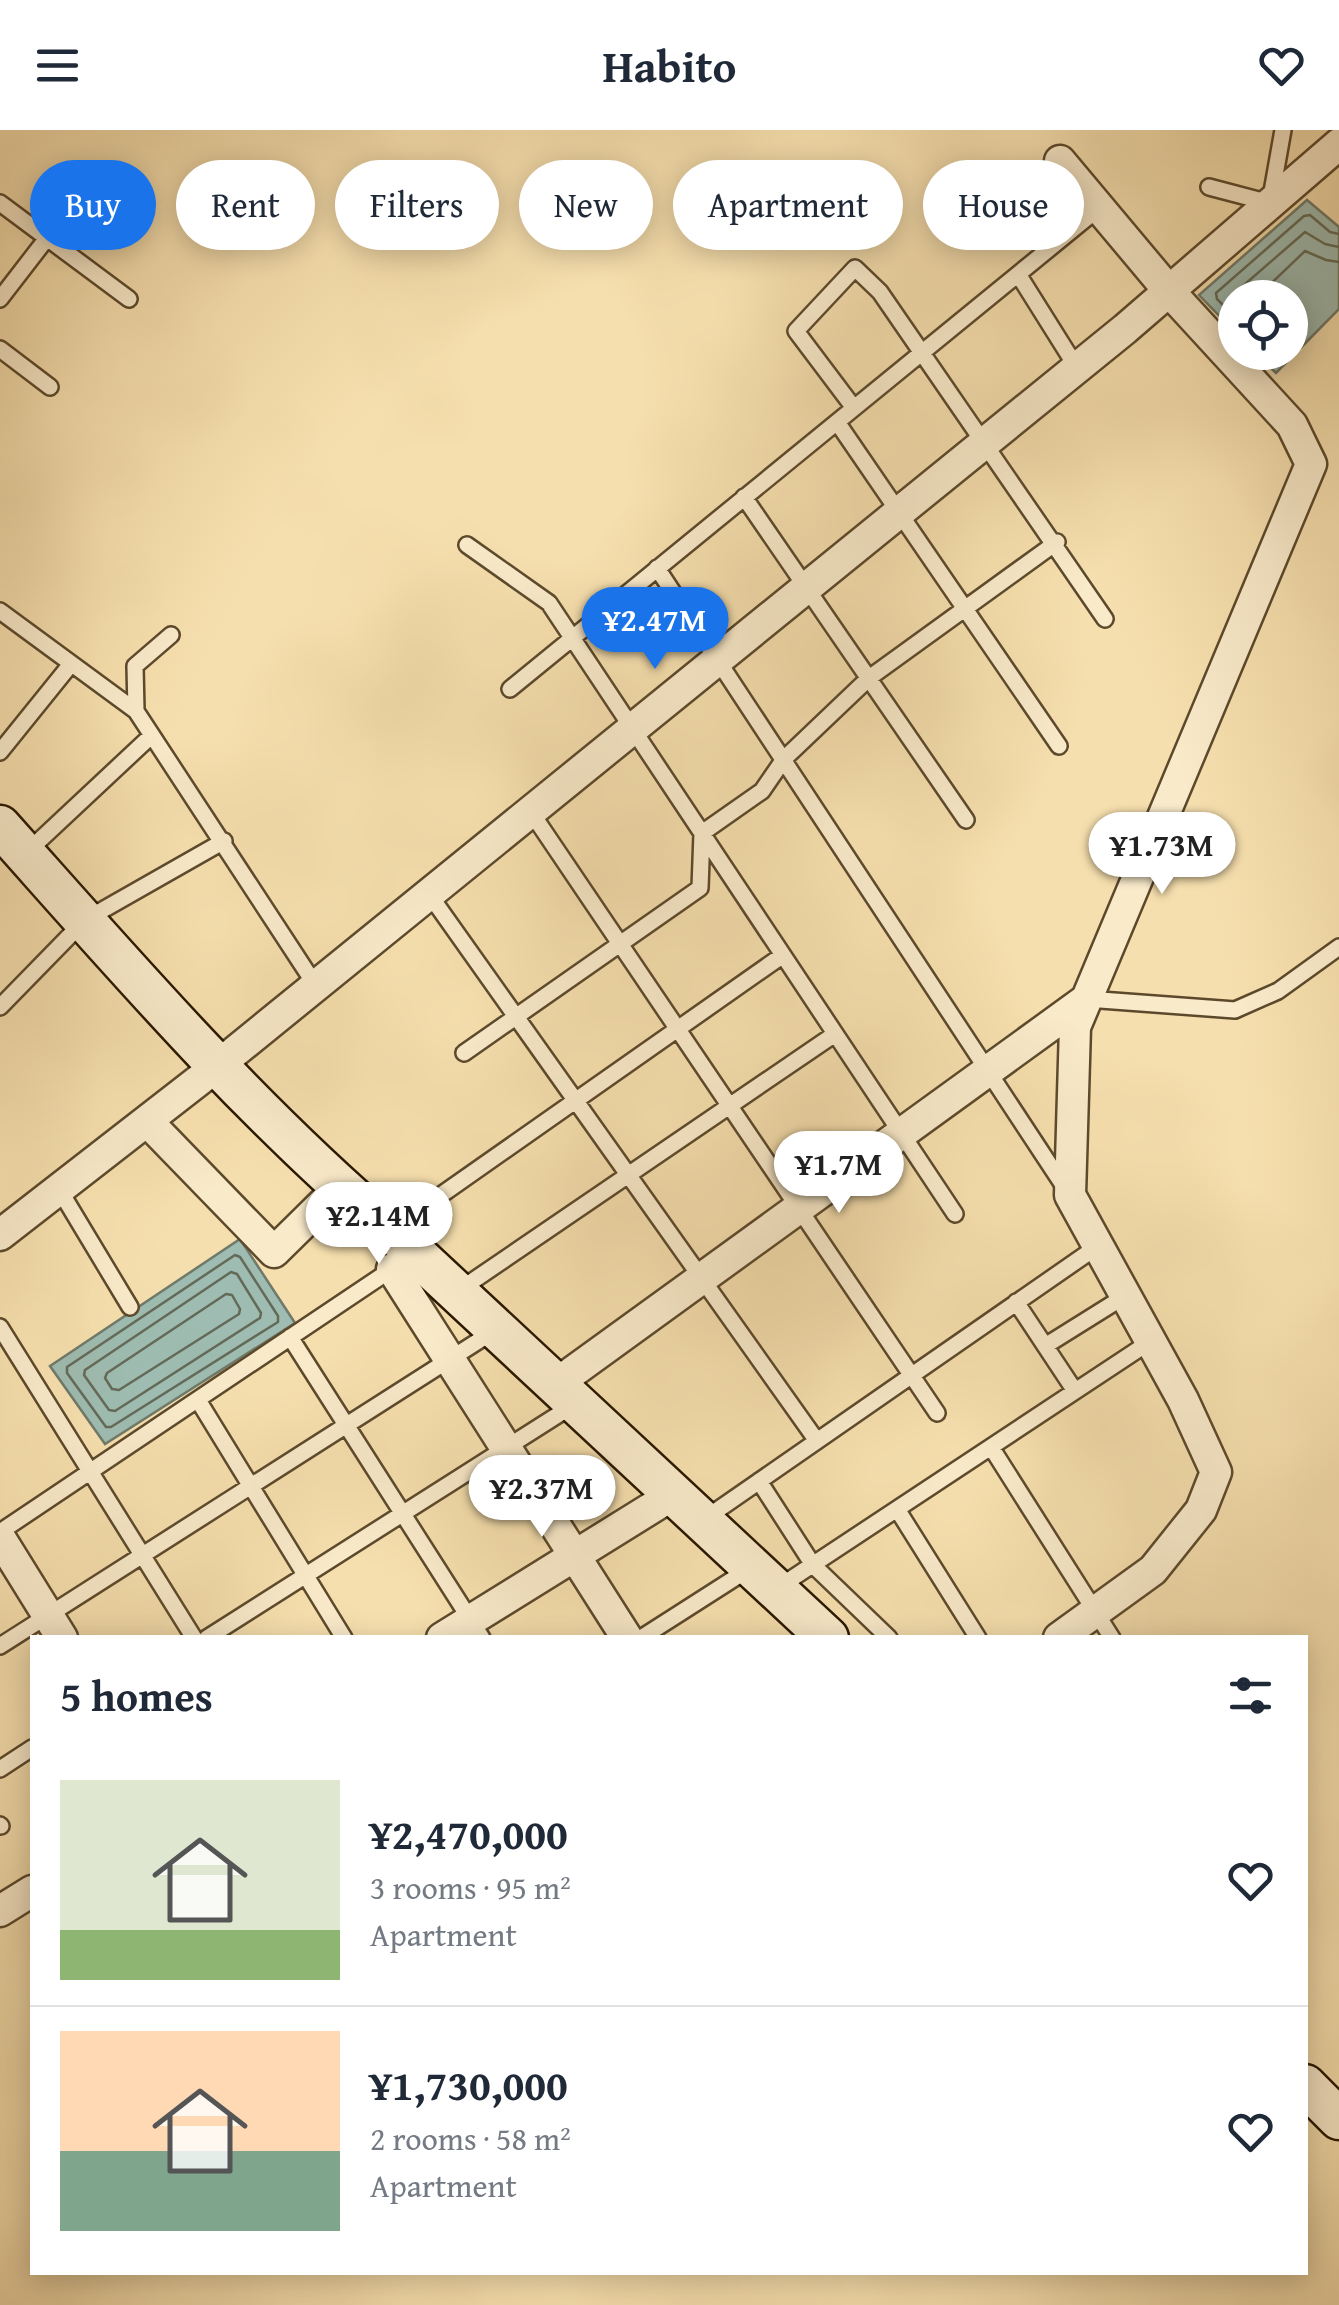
<!DOCTYPE html>
<html lang="en">
<head>
<meta charset="utf-8">
<style>
  body { margin:0; font-family:"Gentium Book Plus",serif; background:#f2f2f3; color:#1f2937; height:100vh; display:flex; flex-direction:column; font-size:38px; white-space:nowrap }
  * { box-sizing:border-box; margin:0 }
  p { font-size:32px; color:#747a83 }
  .icon { flex:none; width:55px; height:55px; fill:none; stroke:currentColor; stroke-width:2; stroke-linecap:round; stroke-linejoin:round }
  .map { position:relative; flex:1; overflow:hidden }
  .side { position:absolute; left:30px; top:1505px; width:1278px; height:640px; display:flex; flex-direction:column; background:#fff; border-radius:0px; box-shadow:0 5px 25px #0003 }
  .side>* { flex:none }
  .hud { position:absolute; left:30px; top:30px; width:1280px; height:90px; display:flex; gap:20px }
  .tools { position:absolute; left:1218px; top:150px; display:grid; gap:20px }
  .tools a { display:grid; place-items:center; width:90px; height:90px; border-radius:50%; background:#fff; box-shadow:0 5px 25px #0003; font-size:50px }
  .price { position:absolute; translate:-50% -85px; padding:0 22px; border-radius:35px; background:#fff; color:#222; font-size:32px; line-height:65px; filter:drop-shadow(0 2px 5px #0008) }
  .price::after { content:''; position:absolute; left:50%; top:60px; width:30px; height:22px; margin-left:-15px; background:inherit; clip-path:polygon(0 0,100% 0,50% 100%) }
  .price.selected { background:#1a73e8; color:#fff }
  ul { padding:0; list-style:none }
  li { display:flex; align-items:center; gap:30px; height:250px; padding:0 30px }
  li+li { border-top:2px solid #e0e1e3 }
  li span { display:grid; place-items:center; flex:none; width:280px; height:200px; border-radius:0px; color:#555 }
  li>.icon { margin-inline-start:auto }
  span .icon { width:120px; height:120px; fill:#fffc; stroke-width:1 }
  li b { font-size:42px }
  h2 { display:flex; justify-content:space-between; align-items:center; height:120px; padding:0 30px; font-size:42px }
  .pill { padding:0 35px; border-radius:45px; background:#fff; box-shadow:0 5px 25px #0003; font-size:35px; line-height:90px }
  .pill.selected { background:#1a73e8; color:#fff }
  header { display:flex; justify-content:space-between; align-items:center; height:130px; padding:0 30px; background:#fff; font-size:45px; font-weight:700 }
  .map>svg:first-child { display:block }
  .water { fill:#9ebcb1; stroke:#6f7a6a; stroke-width:2.5 }
  .lines { fill:none; stroke-linecap:round; stroke-linejoin:round }
  .shore { stroke:#646a58; stroke-width:2.5 }
  .lane-casing { stroke:#5c492c; stroke-width:20 }
  .street-casing { stroke:#5c492c; stroke-width:35 }
  .secondary-casing { stroke:#291700; stroke-width:45 }
  .lane { stroke:#f9eaca; stroke-width:15 }
  .street { stroke:#f9eaca; stroke-width:30 }
  .secondary { stroke:#f9eaca; stroke-width:40 }
</style>
</head>
<body>
<header><svg class="icon" aria-label="menu" viewBox="0 0 24 24"><path d="M4 6h16M4 12h16M4 18h16"/></svg>Habito<svg class="icon" aria-label="heart" viewBox="0 0 24 24"><path d="M12 20l-8-8c-3-5 5-10 8-4 3-6 11-1 8 4z"/></svg></header>
<div class="map">
<svg width="1339" height="2175" viewBox="0 0 1339 2175">
  <rect width="100%" height="100%" fill="#f6dfae"/>
  <filter id="stains"><feTurbulence type="fractalNoise" baseFrequency=".002" numOctaves="4"/><feColorMatrix values="0 0 0 0 .2 0 0 0 0 .09 0 0 0 0 .02 0 0 0 .5 -.17"/></filter>
  <radialGradient id="worn" r=".72"><stop offset=".6" stop-color="#630" stop-opacity="0"/><stop offset="1" stop-color="#630" stop-opacity=".3"/></radialGradient>
  <!-- water -->
  <path class="water" d="M 1307,70 L 1339,97 L 1339,179 L 1276,243 L 1255,223 L 1290,222 L 1290,168 L 1235,168 L 1235,202 L 1199,165 Z
    M 240,1109 L 295,1193 L 105,1314 L 50,1236 Z"/>
  <g class="lines">
    <!-- shore -->
    <path class="shore" d="M 1256,168 L 1305,121 L 1326,130 L 1339,132
      M 1235,169 L 1236,162 L 1305,102 L 1325,114 L 1339,117
      M 1235,187 L 1217,169 L 1216,163 L 1304,86 L 1310,85 L 1330,102 L 1339,104
      M 235,1125 L 240,1127 L 278,1186 L 278,1192 L 111,1297 L 106,1297 L 67,1243 L 67,1237 Z
      M 231,1142 L 237,1144 L 261,1183 L 260,1188 L 115,1281 L 109,1280 L 84,1245 L 85,1240 Z
      M 226,1164 L 232,1165 L 240,1179 L 239,1184 L 119,1260 L 112,1259 L 105,1248 L 107,1243 Z"/>
    <defs>
      <path id="lane" d="M 1209,57 L 1270,73 L 1283,0
        M 0,73 L 129,169
        M 1018,144 L 1077,238
        M 0,169 L 47,108
        M 0,219 L 50,257
        M 854,278 L 796,201 L 855,138 L 880,162 L 1105,489
        M 837,292 L 1059,616
        M 744,367 L 966,690
        M 467,415 L 549,473 L 955,1084
        M 657,438 L 1065,1058
        M 0,481 L 136,581 L 316,856
        M 510,559 L 1099,78
        M 136,581 L 135,536 L 171,505
        M 0,622 L 71,534
        M 531,682 L 937,1283
        M 26,723 L 151,606
        M 429,764 L 817,1311
        M 1087,869 L 1235,880 L 1278,861 L 1339,817
        M 0,877 L 85,790 L 224,711
        M 464,923 L 700,758 L 702,703 L 762,661 L 784,629 L 869,548 L 1057,412
        M 59,1059 L 130,1177
        M 394,1098 L 783,825
        M 458,1161 L 835,904
        M 1016,1172 L 1075,1261
        M 0,1197 L 194,1508
        M 290,1207 L 482,1508
        M 1045,1216 L 1125,1166
        M 198,1270 L 344,1508
        M 991,1317 L 1112,1508
        M 759,1351 L 813,1435 L 889,1508
        M 897,1379 L 978,1508
        M 706,1388 L 1098,1116
        M 0,1402 L 395,1137
        M 779,1457 L 1151,1211
        M 207,1508 L 575,1274
        M 641,1508 L 752,1437
        M 0,1516 L 494,1201
        M 0,1639 L 32,1618
        M 0,1695 L 1,1696"/>
      <path id="street" d="M 147,991 L 274,1122 L 340,1057
        M 0,1105 L 216,937 L 1125,199 L 1339,14
        M 392,1139 L 627,1508
        M 556,1254 L 1087,869
        M 0,1408 L 62,1508
        M 442,1508 L 674,1364
        M 1059,1508 L 1153,1440 L 1201,1380 L 1216,1342 L 1183,1270 L 1070,1065 L 1075,897 L 1311,334 L 1292,295 L 1169,161 L 1060,31
        M 0,1781 L 32,1761"/>
      <path id="secondary" d="M 0,696 C 125,836 247,978 390,1100 L 828,1508
        M 1305,1955 L 1339,1989"/>
    </defs>
    <!-- lane casing -->
    <use href="#lane" class="lane-casing"/>
    <!-- street casing -->
    <use href="#street" class="street-casing"/>
    <!-- secondary casing -->
    <use href="#secondary" class="secondary-casing"/>
    <!-- lane -->
    <use href="#lane" class="lane"/>
    <!-- street -->
    <use href="#street" class="street"/>
    <!-- secondary -->
    <use href="#secondary" class="secondary"/>
  </g>
  <rect width="100%" height="100%" filter="url(#stains)"/>
  <rect width="100%" height="100%" fill="url(#worn)"/>
</svg>
<div class="tools">
<a><svg class="icon" aria-label="locate" viewBox="0 0 24 24"><circle cx="12" cy="12" r="6"/><path d="M12 2v4M12 18v4M2 12h4M18 12h4"/></svg></a>
</div>
<b class="price selected" style="left:655px;top:542px">¥2.47M</b>
<b class="price" style="left:1162px;top:767px">¥1.73M</b>
<b class="price" style="left:839px;top:1086px">¥1.7M</b>
<b class="price" style="left:379px;top:1137px">¥2.14M</b>
<b class="price" style="left:542px;top:1410px">¥2.37M</b>
<div class="hud">
<a class="pill selected">Buy</a>
<a class="pill">Rent</a>
<a class="pill">Filters</a>
<a class="pill">New</a>
<a class="pill">Apartment</a>
<a class="pill">House</a>
</div>
<section class="side">
<h2>5 homes<svg class="icon" aria-label="filters" viewBox="0 0 24 24"><path d="M4 7h16M4 17h16"/><circle cx="9" cy="7" r="2"/><circle cx="15" cy="17" r="2"/></svg></h2>
<ul>
<li><span style="background:linear-gradient(#dfe7d0 75%,#8fb573 0)"><svg class="icon" aria-label="home" viewBox="0 0 24 24"><path d="M3 11l9-7 9 7M6 9v11h12V9"/></svg></span><div><b>¥2,470,000</b><p>3 rooms · 95 m²</p><p>Apartment</p></div><svg class="icon" aria-label="heart" viewBox="0 0 24 24"><path d="M12 20l-8-8c-3-5 5-10 8-4 3-6 11-1 8 4z"/></svg></li>
<li><span style="background:linear-gradient(#ffd9b3 60%,#7fa58c 0)"><svg class="icon" aria-label="home" viewBox="0 0 24 24"><path d="M3 11l9-7 9 7M6 9v11h12V9"/></svg></span><div><b>¥1,730,000</b><p>2 rooms · 58 m²</p><p>Apartment</p></div><svg class="icon" aria-label="heart" viewBox="0 0 24 24"><path d="M12 20l-8-8c-3-5 5-10 8-4 3-6 11-1 8 4z"/></svg></li>
</ul>
</section>
</div>
</body>
</html>
